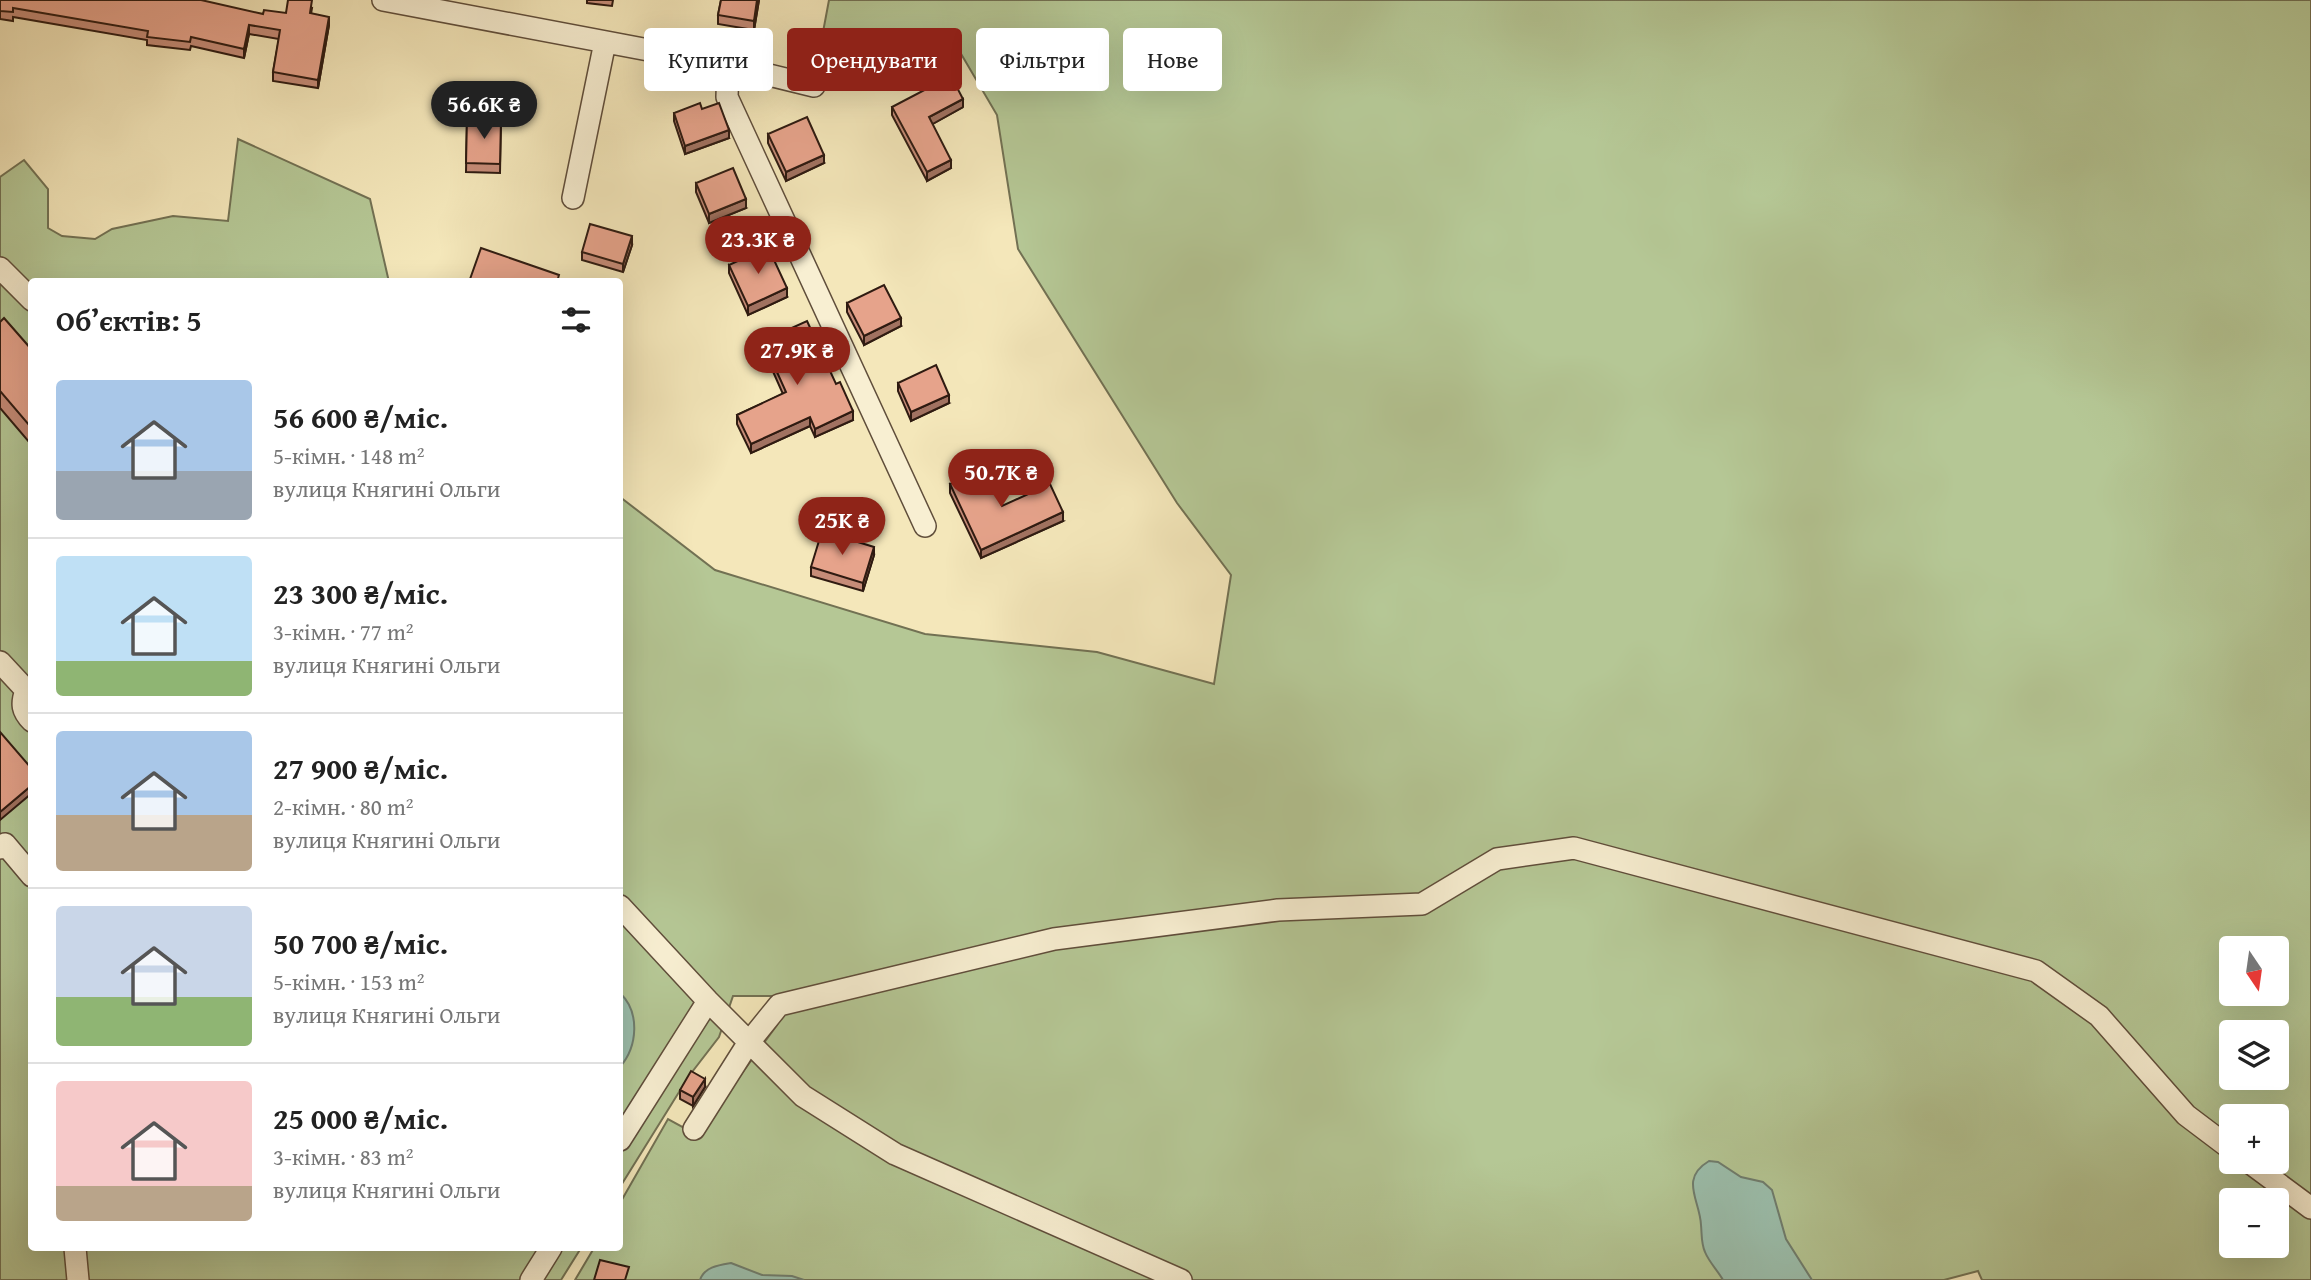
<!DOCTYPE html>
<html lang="uk">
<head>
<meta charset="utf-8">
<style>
  body { margin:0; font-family:"Gentium Book Plus",serif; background:#f2f2f2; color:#222; height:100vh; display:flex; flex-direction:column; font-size:26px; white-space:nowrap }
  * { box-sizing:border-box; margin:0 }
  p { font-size:23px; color:#767676 }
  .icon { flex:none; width:38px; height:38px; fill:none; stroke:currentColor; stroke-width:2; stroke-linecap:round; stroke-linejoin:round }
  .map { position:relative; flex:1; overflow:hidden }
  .sheet { position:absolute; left:28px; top:278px; width:595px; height:973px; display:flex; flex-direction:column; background:#fff; border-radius:7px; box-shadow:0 7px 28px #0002 }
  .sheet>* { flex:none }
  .banner { position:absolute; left:644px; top:28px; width:665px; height:63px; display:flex; gap:14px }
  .needle { width:46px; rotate:167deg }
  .fabs { position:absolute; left:2219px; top:936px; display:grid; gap:14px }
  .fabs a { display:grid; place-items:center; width:70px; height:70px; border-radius:7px; background:#fff; box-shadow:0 7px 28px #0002; font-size:35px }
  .price { position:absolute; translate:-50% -60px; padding:0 16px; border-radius:24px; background:#8f2418; color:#fff; font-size:23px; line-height:46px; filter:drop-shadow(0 2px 4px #0008) }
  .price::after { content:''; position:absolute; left:50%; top:42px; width:21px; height:16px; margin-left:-10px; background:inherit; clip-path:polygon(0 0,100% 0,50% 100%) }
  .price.active { background:#222; color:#fff }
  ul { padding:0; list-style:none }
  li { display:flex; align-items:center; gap:21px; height:175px; padding:0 28px }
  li+li { border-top:2px solid #e0e0e0 }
  li span { display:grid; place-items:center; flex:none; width:196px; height:140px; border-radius:7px; color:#555 }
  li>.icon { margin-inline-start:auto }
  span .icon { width:84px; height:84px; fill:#fffc; stroke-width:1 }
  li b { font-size:30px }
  h2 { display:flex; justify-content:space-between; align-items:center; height:84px; padding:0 28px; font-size:30px }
  .chip { padding:0 24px; border-radius:7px; background:#fff; box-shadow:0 7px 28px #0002; font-size:24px; line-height:63px }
  .chip.active { background:#8f2418; color:#fff }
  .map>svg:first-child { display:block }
  .green { fill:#b5c795; stroke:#727153; stroke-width:2; fill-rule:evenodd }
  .water { fill:#9cc0ae; stroke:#707e6f; stroke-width:2 }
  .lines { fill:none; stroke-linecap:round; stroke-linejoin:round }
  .minor-casing { stroke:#604e3b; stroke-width:24 }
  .minor { stroke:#f8efd2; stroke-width:21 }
  .wall { fill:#c68c78; stroke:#2f1b11; stroke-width:2 }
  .shaded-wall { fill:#a17261; stroke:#2f1b11; stroke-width:2 }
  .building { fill:#e6a38b; stroke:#2f1b11; stroke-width:2 }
</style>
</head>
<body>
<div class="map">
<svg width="2311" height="1280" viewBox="0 0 2311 1280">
  <rect width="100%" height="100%" fill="#f4e7ba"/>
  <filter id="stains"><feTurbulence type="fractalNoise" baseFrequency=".00286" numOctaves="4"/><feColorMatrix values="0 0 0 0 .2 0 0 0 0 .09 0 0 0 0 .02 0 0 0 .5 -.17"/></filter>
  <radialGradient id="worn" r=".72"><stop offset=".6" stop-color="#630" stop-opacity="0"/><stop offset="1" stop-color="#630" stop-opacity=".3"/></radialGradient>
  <!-- green -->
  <path class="green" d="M 829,0 L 2311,0 L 2311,1280 L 1982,1280 L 1978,1271 L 1944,1280 L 575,1280 L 594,1248 L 620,1248 L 620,1203 L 668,1119 L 697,1135 L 777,1025 L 788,996 L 733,996 L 719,1037 L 689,1076 L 620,1187 L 620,497 L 715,570 L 925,634 L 1097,652 L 1214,684 L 1231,575 L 1177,503 L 1018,249 L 997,115 L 957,47 L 867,82 L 817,64 ZM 2231,948 L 2277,948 L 2277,994 L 2231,994 ZM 2231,1032 L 2277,1032 L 2277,1078 L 2231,1078 ZM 2231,1116 L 2277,1116 L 2277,1162 L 2231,1162 ZM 2231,1200 L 2277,1200 L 2277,1246 L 2231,1246 Z
    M 238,139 L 370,199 L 389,282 L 32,282 L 32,1248 L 581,1248 L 561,1280 L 0,1280 L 0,177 L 24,160 L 48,189 L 48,228 L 62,236 L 95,239 L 112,229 L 173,216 L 228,221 Z"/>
  <!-- water -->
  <path class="water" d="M 620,993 C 640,1012 638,1046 620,1067 Z
    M 1709,1161 L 1718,1162 L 1741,1177 L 1763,1182 L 1772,1190 L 1786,1239 L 1812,1280 L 1723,1280 C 1718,1271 1709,1262 1705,1252 C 1701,1243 1702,1235 1701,1225 C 1700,1200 1679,1179 1709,1161 Z
    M 731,1263 L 762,1275 L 792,1276 L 804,1280 L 700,1280 C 704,1267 719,1265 731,1263 Z"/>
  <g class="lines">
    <defs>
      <path id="minor" d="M 383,0 L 728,65 L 814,86
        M 728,65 L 727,97 L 925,526
        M 573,198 L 605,42
        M 0,268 L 32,300
        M 0,662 L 26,690
        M 32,688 L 26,690 C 21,704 22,711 32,721
        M 0,848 L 5,844 L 32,876
        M 620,906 L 708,1001 L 803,1096 L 895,1154 L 1181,1280
        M 694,1129 L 749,1042 L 779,1005 L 1054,939 L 1278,910 L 1422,904 L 1497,859 L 1574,848 L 2036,971 L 2099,1016 L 2186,1115 L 2231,1149
        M 620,1140 L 708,1001
        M 2249,1162 L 2311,1208
        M 75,1248 L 78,1280
        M 531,1280 L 551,1248"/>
    </defs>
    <!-- minor casing -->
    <use href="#minor" class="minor-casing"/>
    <!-- minor -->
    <use href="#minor" class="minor"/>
  </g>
  <!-- wall -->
  <path class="wall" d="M 0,0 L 263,14 L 286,13 L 312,8 L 311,14 L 329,25 L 318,88 L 273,81 L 273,72 L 279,39 L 249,34 L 244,58 L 191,46 L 190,50 L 147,45 L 147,40 L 13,17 L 13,21 L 0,19 Z
    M 587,0 L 613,0 L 612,6 L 587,3 Z
    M 721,0 L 759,0 L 754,30 L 718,24 L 718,15 Z
    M 892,107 L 963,107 L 932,124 L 951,168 L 927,181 L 892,115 Z
    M 702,109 L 729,138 L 685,154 L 674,121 L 674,113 Z
    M 467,118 L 501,119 L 500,173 L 466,172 Z
    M 768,134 L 824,163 L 786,181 L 768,143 Z
    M 696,183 L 746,208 L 709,223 L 696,192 Z
    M 632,245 L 623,272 L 582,260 L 582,252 Z
    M 729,265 L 787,297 L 748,315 L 729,273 Z
    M 847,303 L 901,326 L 864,345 L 847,312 Z
    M 0,322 L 32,350 L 29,442 L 0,408 Z
    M 763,341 L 836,384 L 853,420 L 815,437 L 810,426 L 751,453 L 737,424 L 737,415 L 783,394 L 763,349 Z
    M 898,383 L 949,403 L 911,421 L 898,391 Z
    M 950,484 L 1002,506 L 1063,521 L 981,558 L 950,493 Z
    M 874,555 L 863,591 L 811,576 L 811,567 Z
    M 705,1087 L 693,1106 L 680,1099 L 680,1090 Z"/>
  <!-- shaded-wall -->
  <path class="shaded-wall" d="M 757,0 L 759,0 L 754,30 L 754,21 Z
    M 329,17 L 329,25 L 318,88 L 318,80 Z
    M 249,25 L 249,34 L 244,58 L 244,49 Z
    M 963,99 L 963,107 L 929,126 L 929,117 Z
    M 729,130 L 729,138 L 685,154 L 685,146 Z
    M 824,155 L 824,163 L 786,181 L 786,172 Z
    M 951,160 L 951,168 L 927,181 L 927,172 Z
    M 746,199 L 746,208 L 709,223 L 709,214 Z
    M 632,236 L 632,245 L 623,272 L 623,264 Z
    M 787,288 L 787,297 L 748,315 L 748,306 Z
    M 901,318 L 901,326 L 864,345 L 864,336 Z
    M 949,395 L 949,403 L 911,421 L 911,412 Z
    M 853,411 L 853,420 L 815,437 L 815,429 Z
    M 810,417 L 810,426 L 751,453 L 751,444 Z
    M 32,423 L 32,440 L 29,442 L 29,425 Z
    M 1063,512 L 1063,521 L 981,558 L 981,550 Z
    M 874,547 L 874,555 L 863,591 L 863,583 Z
    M 32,785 L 32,793 L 0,820 L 0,812 Z
    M 705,1079 L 705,1087 L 693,1106 L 693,1097 Z"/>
  <!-- building -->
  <path class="building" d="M 0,0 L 201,0 L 263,14 L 264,10 L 286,13 L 288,0 L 312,0 L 310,13 L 329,17 L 318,80 L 273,72 L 280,30 L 249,25 L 244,49 L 191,37 L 190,42 L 147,37 L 148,31 L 13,8 L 13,12 L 0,11 Z
    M 721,0 L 757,0 L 754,21 L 718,15 Z
    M 951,76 L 963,99 L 929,117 L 951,160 L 927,172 L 892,107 Z
    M 700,103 L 702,109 L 719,103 L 729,130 L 685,146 L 674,113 Z
    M 807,117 L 824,155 L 786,172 L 768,134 Z
    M 467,118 L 501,119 L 500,164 L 466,163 Z
    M 733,168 L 746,199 L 709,214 L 696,183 Z
    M 590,224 L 632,236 L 623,264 L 582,252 Z
    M 768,247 L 787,288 L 748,306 L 729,265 Z
    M 481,248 L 559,275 L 557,282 L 469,282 Z
    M 884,285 L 901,318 L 864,336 L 847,303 Z
    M 4,318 L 32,350 L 32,423 L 29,425 L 0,391 L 0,322 Z
    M 807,321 L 836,384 L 840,382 L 853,411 L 815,429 L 810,417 L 751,444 L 737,415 L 786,392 L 763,341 Z
    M 936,365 L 949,395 L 911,412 L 898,383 Z
    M 985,468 L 1002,506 L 1050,484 L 1063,512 L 981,550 L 950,484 Z
    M 822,531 L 874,547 L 863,583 L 811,567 Z
    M 0,732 L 32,769 L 32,785 L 0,812 Z
    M 691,1071 L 705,1079 L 693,1097 L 680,1090 Z
    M 600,1260 L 629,1267 L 625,1280 L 594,1280 Z"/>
  <rect width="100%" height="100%" filter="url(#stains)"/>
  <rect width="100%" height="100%" fill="url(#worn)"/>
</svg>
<div class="fabs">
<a><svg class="needle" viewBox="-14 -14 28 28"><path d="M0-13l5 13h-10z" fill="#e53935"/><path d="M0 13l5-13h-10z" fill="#767676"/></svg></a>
<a><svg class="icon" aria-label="layers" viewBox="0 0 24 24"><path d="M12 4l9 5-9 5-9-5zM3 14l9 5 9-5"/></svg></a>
<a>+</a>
<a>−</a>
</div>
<b class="price active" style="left:484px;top:141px">56.6K ₴</b>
<b class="price" style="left:758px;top:276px">23.3K ₴</b>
<b class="price" style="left:797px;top:387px">27.9K ₴</b>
<b class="price" style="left:1001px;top:509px">50.7K ₴</b>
<b class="price" style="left:842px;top:557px">25K ₴</b>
<div class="banner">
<a class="chip">Купити</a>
<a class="chip active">Орендувати</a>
<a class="chip">Фільтри</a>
<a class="chip">Нове</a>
</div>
<section class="sheet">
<h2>Об’єктів: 5<svg class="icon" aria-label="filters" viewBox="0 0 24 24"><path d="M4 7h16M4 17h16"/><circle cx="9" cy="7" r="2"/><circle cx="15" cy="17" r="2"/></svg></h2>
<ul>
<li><span style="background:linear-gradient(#a9c7e8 65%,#9aa5b1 0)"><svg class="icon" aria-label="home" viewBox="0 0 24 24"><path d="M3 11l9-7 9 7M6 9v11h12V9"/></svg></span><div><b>56 600 ₴/міс.</b><p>5-кімн. · 148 m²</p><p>вулиця Княгині Ольги</p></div></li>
<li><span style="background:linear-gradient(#bfe0f5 75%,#8fb573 0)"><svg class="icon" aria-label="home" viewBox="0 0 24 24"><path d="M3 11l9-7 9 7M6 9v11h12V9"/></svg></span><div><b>23 300 ₴/міс.</b><p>3-кімн. · 77 m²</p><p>вулиця Княгині Ольги</p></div></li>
<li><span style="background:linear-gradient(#a9c7e8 60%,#b9a48a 0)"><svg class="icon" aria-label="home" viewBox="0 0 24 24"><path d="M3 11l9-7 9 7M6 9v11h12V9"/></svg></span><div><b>27 900 ₴/міс.</b><p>2-кімн. · 80 m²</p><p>вулиця Княгині Ольги</p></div></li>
<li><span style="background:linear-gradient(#c9d6e8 65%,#8fb573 0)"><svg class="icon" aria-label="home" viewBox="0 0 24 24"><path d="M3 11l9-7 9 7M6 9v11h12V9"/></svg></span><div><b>50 700 ₴/міс.</b><p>5-кімн. · 153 m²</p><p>вулиця Княгині Ольги</p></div></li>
<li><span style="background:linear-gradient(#f6c9c9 75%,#b9a48a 0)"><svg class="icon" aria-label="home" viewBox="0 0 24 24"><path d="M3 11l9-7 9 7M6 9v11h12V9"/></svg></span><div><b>25 000 ₴/міс.</b><p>3-кімн. · 83 m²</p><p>вулиця Княгині Ольги</p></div></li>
</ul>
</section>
</div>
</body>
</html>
